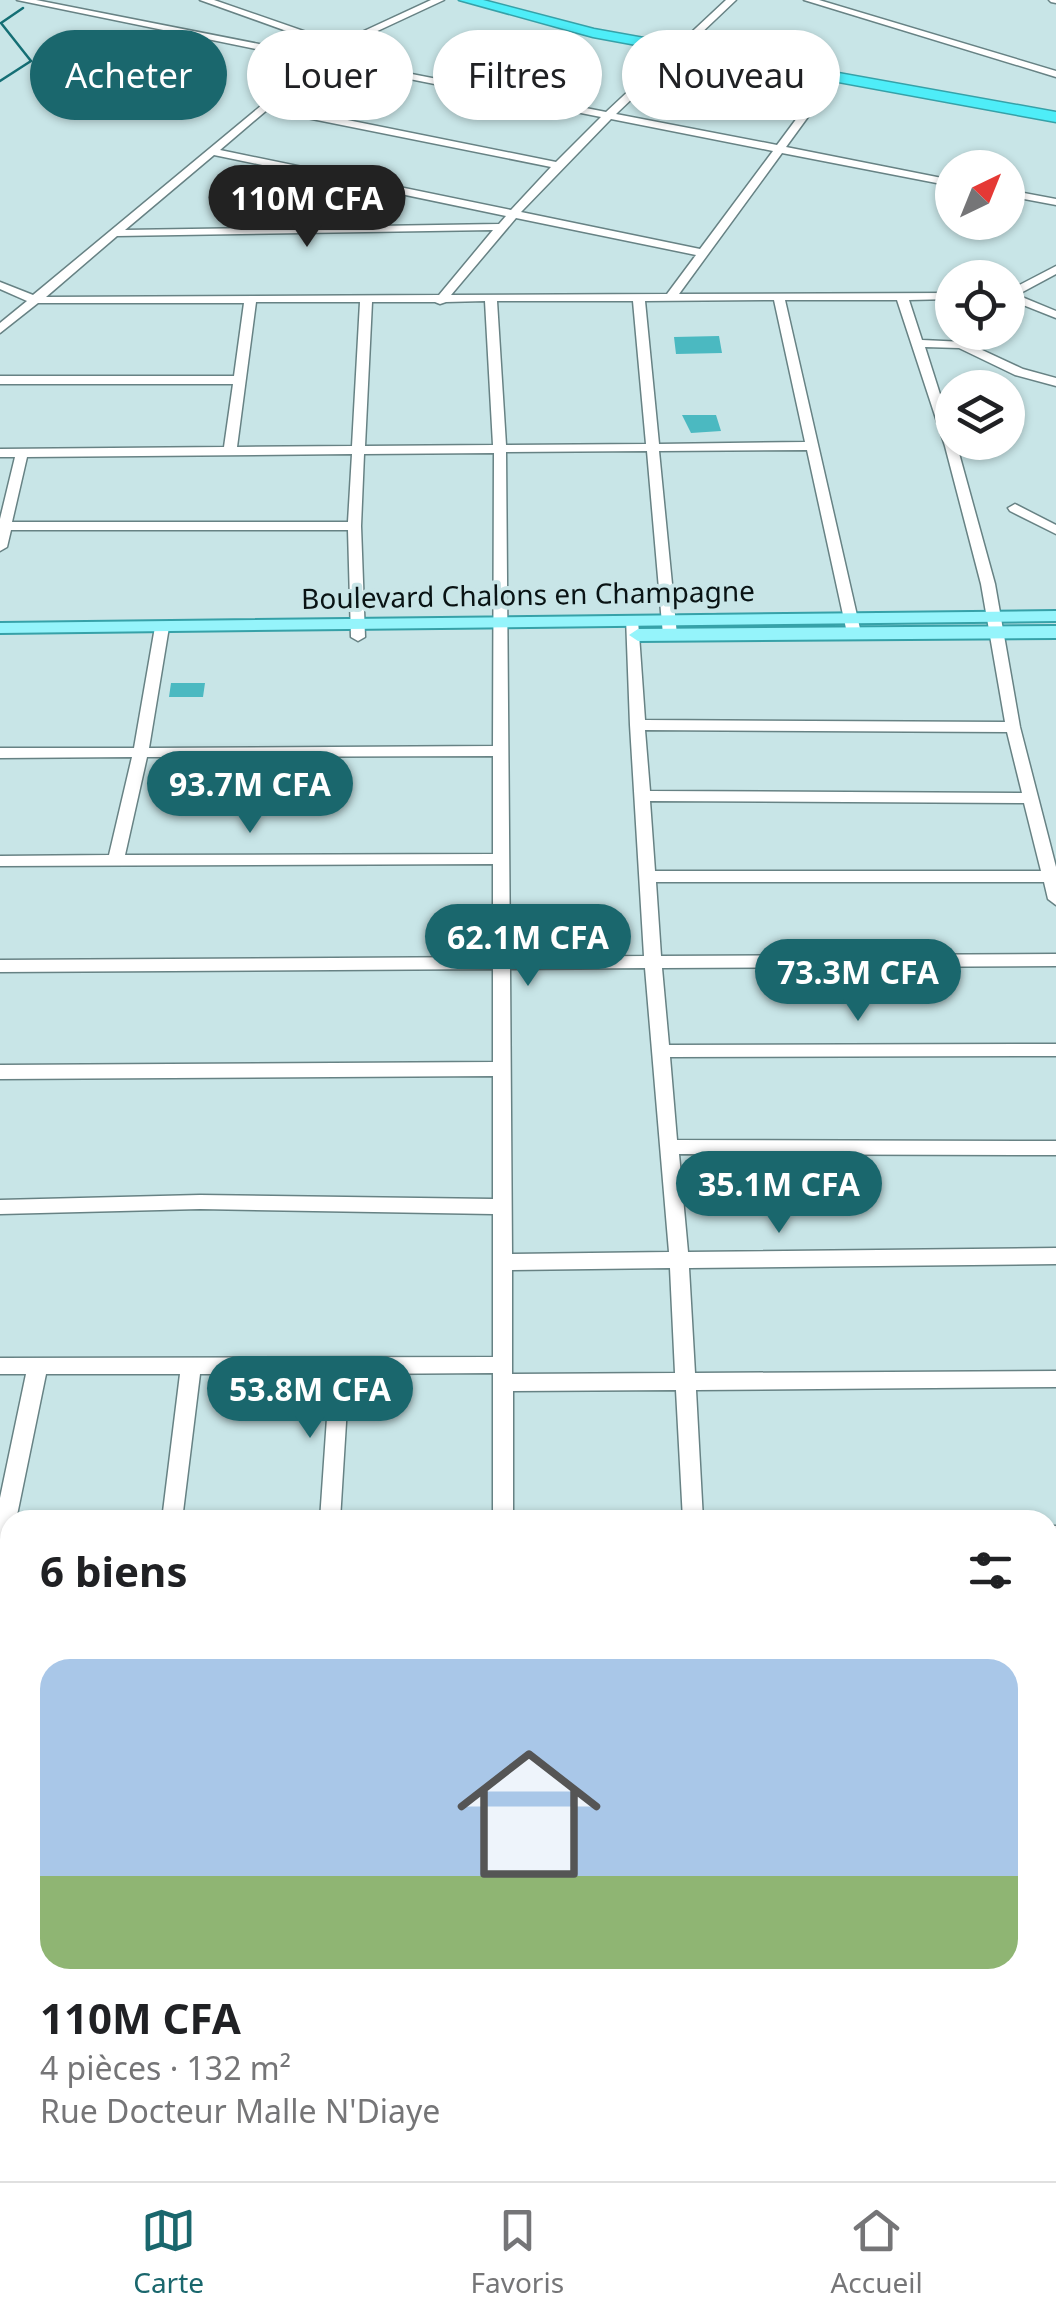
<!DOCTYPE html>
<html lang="fr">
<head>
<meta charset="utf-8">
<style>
  body { margin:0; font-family:"Noto Sans",sans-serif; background:#f2f2f2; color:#202124; height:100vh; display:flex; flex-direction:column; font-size:38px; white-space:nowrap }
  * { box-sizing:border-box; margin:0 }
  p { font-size:32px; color:#757577 }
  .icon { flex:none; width:55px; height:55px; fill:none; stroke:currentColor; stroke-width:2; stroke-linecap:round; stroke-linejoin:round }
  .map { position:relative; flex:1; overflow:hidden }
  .sheet { position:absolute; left:0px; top:1510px; width:1058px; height:672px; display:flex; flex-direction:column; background:#fff; border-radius:30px 30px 0 0; box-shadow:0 2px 8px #0004 }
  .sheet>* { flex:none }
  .hud { position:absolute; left:30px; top:30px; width:998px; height:90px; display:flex; gap:20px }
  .needle { width:65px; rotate:43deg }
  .buttons { position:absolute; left:935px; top:150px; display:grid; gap:20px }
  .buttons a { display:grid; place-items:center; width:90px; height:90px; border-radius:50%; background:#fff; box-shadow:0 2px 8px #0004; font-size:50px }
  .price { position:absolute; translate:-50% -85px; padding:0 22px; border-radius:35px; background:#1a676d; color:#fff; font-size:32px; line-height:65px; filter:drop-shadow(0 2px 5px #0008) }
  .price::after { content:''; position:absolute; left:50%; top:60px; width:30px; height:22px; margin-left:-15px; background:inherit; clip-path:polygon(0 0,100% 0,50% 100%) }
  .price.on { background:#222; color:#fff }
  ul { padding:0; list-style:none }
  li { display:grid; align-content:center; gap:20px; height:530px; padding:0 40px }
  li+li { border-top:2px solid #e0e0e0 }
  li span { display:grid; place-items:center; height:310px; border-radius:30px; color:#555 }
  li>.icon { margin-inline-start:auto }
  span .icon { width:180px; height:180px; fill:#fffc; stroke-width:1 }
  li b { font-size:42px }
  h2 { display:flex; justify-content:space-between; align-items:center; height:120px; padding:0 40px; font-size:42px }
  .pill { padding:0 35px; border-radius:45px; background:#fff; box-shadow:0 2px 8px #0004; font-size:35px; line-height:90px }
  .pill.on { background:#1a676d; color:#fff }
  .menu { display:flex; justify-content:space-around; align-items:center; height:140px; border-top:2px solid #e0e0e0; background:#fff; font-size:28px; color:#757577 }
  .menu a { display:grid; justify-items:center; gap:5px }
  .menu .on { color:#1a676d }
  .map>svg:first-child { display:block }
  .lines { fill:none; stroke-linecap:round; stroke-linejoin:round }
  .stream { stroke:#156f75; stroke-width:2.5 }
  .building { fill:#4bb9c1 }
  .minor-casing { stroke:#678284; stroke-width:3 }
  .major-casing { stroke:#36a1a8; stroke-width:4 }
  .highway-casing { stroke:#36a1a8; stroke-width:3 }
  .minor { fill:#fff; fill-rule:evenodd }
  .major { fill:#95f4fb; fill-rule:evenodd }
  .highway { fill:#4eedf8; fill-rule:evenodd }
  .labels { text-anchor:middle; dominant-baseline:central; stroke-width:8; stroke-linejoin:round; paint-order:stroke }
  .far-street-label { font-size:28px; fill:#091314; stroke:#c8e5e7 }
</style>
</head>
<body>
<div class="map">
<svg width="1056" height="2181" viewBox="0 0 1056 2181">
  <rect width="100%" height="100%" fill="#c8e5e7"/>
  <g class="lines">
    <!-- stream -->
    <path class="stream" d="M 0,81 L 31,61 L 1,23 L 23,8"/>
  </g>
  <!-- building -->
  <path class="building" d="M 719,336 L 722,353 L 676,354 L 674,337 Z
    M 682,415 L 716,415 L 721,431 L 691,433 Z
    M 171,683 L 205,683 L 203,697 L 169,697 Z"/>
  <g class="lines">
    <defs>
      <path id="minor" d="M 17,0 L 36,0 L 320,56 L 331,47 L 200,0 L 214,0 L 338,43 L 431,0 L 444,0 L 341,48 L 330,58 L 606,112 L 726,0 L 736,0 L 616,114 L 777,145 L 829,75 L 832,74 L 837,77 L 786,147 L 952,180 L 952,186 L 782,153 L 679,294 L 952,293 L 952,299 L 909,300 L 922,340 L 965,342 L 1023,369 L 1056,378 L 1056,386 L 1015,375 L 959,348 L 925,347 L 952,432 L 952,442 L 957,446 L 995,584 L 1020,727 L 1056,867 L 1056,905 L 1048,899 L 1044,882 L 656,882 L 661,956 L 1056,954 L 1056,966 L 662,968 L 669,1045 L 1056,1044 L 1056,1056 L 670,1057 L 677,1140 L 1056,1141 L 1056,1155 L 679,1154 L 688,1252 L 1056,1248 L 1056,1264 L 689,1268 L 695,1373 L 1056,1371 L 1056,1387 L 696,1390 L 703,1520 L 683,1520 L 676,1390 L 513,1391 L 513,1520 L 493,1520 L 493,1373 L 349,1374 L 340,1520 L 320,1520 L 330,1374 L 200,1374 L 182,1520 L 162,1520 L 180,1374 L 46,1374 L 16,1520 L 10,1520 L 7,1555 L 0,1558 L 0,1498 L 26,1374 L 0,1374 L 0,1358 L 493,1357 L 493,1214 L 200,1209 L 0,1214 L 0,1200 L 200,1195 L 493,1199 L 493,1076 L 0,1079 L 0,1065 L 493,1062 L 493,969 L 0,972 L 0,960 L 493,957 L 493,864 L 0,866 L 0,856 L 109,855 L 132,757 L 0,758 L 0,748 L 134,748 L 155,627 L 162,623 L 169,627 L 149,748 L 493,746 L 494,453 L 364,454 L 361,526 L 365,637 L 358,641 L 351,637 L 348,530 L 11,530 L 7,547 L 0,551 L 0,519 L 15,457 L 0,457 L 0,449 L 224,447 L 233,384 L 0,384 L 0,376 L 234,376 L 244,303 L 38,303 L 0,333 L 0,323 L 27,301 L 0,289 L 0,282 L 33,295 L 315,61 ZM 324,62 L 601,117 L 556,162 L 273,105 ZM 267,110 L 551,167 L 511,210 L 220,150 ZM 611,119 L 773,151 L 700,249 L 521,212 ZM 214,155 L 506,216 L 499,224 L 125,230 ZM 516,218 L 696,255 L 667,294 L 451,295 ZM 493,230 L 439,295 L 46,297 L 117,236 ZM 774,300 L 805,442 L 659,444 L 645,301 ZM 785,300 L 897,300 L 945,446 L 981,584 L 1005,722 L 645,720 L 638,620 L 636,617 L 626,617 L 630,725 L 644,956 L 510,957 L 506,452 L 647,451 L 663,635 L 670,639 L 677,635 L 659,451 L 807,450 L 847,633 L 854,637 L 861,633 ZM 485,301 L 493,445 L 365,446 L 372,302 L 435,302 L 440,304 L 446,302 ZM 497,301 L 633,301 L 646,444 L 506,445 ZM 256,302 L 360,302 L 352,446 L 237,447 ZM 352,454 L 348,522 L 12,522 L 27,457 ZM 645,730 L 1007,732 L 1022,793 L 650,791 ZM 493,756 L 493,854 L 125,855 L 147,757 ZM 650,801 L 1024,803 L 1041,871 L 655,871 ZM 645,968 L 669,1252 L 512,1254 L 510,969 ZM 670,1268 L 675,1373 L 512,1374 L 512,1270 Z
        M 804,0 L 819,0 L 1056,71 L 1056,77 Z
        M 1049,0 L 1056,0 L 1056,3 L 1051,2 Z
        M 1008,190 L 1056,199 L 1056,205 L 1008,196 Z
        M 1056,266 L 1056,274 L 1017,295 L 1056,311 L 1056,318 L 1008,299 L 1008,291 Z
        M 1015,504 L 1056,525 L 1056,534 L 1010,511 L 1008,508 Z
        M 1048,1526 L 1056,1526 L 1056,1546 L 1048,1545 Z
        M 1048,1700 L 1056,1700 L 1056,1722 L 1048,1722 Z
        M 0,1825 L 10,1825 L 10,1849 L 0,1849 Z
        M 1048,1906 L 1056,1906 L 1056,1930 L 1048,1930 Z
        M 489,2172 L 515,2172 L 515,2181 L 489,2181 Z"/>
      <path id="major" d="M 1056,611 L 1056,621 L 0,633 L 0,623 Z
        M 1056,626 L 1056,638 L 638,641 L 629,635 L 638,629 Z"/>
      <path id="highway" d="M 459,0 L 483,0 L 594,29 L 1056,112 L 1056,122 L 593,37 Z"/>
    </defs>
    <!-- minor casing -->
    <use href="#minor" class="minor-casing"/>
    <!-- major casing -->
    <use href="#major" class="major-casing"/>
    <!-- highway casing -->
    <use href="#highway" class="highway-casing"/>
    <!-- minor -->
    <use href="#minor" class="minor"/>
    <!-- major -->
    <use href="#major" class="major"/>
    <!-- highway -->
    <use href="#highway" class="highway"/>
  </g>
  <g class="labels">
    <!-- far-street labels -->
    <g class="far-street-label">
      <text transform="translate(528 594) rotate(-1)">Boulevard Chalons en Champagne</text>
    </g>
  </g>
</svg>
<div class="buttons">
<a><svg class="needle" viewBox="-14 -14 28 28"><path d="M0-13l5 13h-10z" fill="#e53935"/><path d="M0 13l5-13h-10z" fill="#757577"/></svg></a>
<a><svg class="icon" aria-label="locate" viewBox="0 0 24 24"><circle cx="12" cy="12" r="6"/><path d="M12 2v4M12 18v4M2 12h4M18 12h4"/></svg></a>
<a><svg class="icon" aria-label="layers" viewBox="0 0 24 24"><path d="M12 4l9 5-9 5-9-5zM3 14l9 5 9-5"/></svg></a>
</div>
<b class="price on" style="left:307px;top:250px">110M CFA</b>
<b class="price" style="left:250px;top:836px">93.7M CFA</b>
<b class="price" style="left:528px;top:989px">62.1M CFA</b>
<b class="price" style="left:858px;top:1024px">73.3M CFA</b>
<b class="price" style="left:779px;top:1236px">35.1M CFA</b>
<b class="price" style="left:310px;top:1441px">53.8M CFA</b>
<div class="hud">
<a class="pill on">Acheter</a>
<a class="pill">Louer</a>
<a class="pill">Filtres</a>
<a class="pill">Nouveau</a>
</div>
<section class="sheet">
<h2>6 biens<svg class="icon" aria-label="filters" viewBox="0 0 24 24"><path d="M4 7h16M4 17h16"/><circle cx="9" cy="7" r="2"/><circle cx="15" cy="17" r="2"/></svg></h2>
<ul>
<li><span style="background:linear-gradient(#a9c7e8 70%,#8fb573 0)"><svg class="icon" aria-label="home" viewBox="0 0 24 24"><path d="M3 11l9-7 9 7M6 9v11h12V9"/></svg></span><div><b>110M CFA</b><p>4 pièces · 132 m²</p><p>Rue Docteur Malle N'Diaye</p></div></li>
</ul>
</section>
</div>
<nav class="menu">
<a class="on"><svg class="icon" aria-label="map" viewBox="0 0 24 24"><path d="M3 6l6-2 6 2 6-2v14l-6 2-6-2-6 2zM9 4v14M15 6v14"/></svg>Carte</a>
<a><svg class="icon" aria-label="saved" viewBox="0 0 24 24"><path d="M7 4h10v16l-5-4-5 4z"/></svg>Favoris</a>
<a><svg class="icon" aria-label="home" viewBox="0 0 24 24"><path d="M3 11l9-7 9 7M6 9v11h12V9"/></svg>Accueil</a>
</nav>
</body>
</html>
